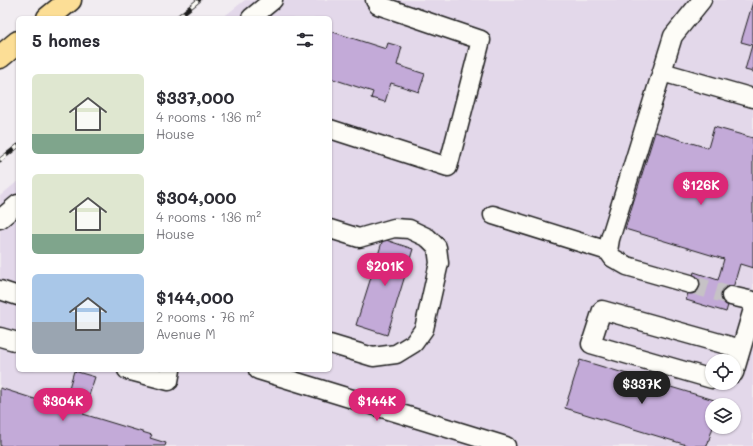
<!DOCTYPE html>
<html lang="en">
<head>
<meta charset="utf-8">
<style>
  body { margin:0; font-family:Mali,sans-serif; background:#f7f7f7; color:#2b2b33; height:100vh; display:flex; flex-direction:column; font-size:15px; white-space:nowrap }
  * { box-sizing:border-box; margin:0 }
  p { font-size:13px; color:#7c7c81 }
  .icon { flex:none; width:22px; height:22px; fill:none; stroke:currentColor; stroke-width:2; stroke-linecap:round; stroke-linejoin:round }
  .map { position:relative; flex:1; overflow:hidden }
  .side { position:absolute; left:16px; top:16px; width:316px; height:356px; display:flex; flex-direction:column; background:#fff; border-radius:6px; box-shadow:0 1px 3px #0004 }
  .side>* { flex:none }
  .controls { position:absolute; left:705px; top:354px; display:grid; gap:8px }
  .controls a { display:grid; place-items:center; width:36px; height:36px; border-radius:50%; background:#fff; box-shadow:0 1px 3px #0004; font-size:20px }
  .price { position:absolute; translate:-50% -34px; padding:0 9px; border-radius:14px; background:#db2777; color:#fff; font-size:13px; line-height:26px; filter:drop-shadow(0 1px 2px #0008) }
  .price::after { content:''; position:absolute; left:50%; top:24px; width:12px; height:9px; margin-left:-6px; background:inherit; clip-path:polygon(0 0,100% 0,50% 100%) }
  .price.selected { background:#222; color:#fff }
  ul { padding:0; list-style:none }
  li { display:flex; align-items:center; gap:12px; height:100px; padding:0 16px }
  li span { display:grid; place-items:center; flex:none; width:112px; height:80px; border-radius:6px; color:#555 }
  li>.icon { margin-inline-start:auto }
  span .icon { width:48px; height:48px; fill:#fffc; stroke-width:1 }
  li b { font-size:17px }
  h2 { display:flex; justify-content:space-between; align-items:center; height:48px; padding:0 16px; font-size:17px }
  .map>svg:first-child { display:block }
  .built { fill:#e3d8ea; fill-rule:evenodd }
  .building { fill:#c3aad8; stroke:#1c1c1c }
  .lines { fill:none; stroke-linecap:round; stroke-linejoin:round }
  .minor-tunnel { stroke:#c6c2c6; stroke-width:18; stroke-dasharray:18 9; stroke-linecap:butt }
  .minor-casing { stroke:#1c1c1c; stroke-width:21 }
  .highway-casing { stroke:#1c1c1c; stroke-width:25 }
  .minor { stroke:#fdfcf7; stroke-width:18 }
  .highway { stroke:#fcde96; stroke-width:22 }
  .rail-casing { stroke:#1c1c1c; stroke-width:4.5 }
  .rail { stroke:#fdfcf7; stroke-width:3; stroke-dasharray:9; stroke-linecap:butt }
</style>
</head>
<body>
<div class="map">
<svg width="753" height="446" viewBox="0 0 753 446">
  <rect width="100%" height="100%" fill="#f1ecf1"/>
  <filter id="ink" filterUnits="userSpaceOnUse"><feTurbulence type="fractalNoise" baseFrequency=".025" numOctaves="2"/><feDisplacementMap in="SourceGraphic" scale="8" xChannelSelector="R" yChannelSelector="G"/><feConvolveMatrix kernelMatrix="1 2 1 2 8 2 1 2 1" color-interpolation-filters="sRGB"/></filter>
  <g filter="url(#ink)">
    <!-- built -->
    <path class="built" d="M 245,0 L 753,0 L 753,446 L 0,446 L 0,196 L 18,181 L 18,370 L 330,370 L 330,18 L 222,18 ZM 712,361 L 734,361 L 734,383 L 712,383 ZM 712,405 L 734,405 L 734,427 L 712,427 Z"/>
    <!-- building -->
    <path class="building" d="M 753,2 L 753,72 L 745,70 L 752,45 L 741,42 Z
      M 330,31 L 386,49 L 388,43 L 402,47 L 397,65 L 425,74 L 419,92 L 391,83 L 385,102 L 371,98 L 373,92 L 330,78 Z
      M 714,127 L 753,138 L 753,268 L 740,264 L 726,312 L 686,300 L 694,272 L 718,280 L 724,259 L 625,229 L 655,132 L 708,148 Z
      M 383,239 L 413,249 L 387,335 L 356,325 Z
      M 580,360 L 721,402 L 720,405 L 712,405 L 712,427 L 713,427 L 707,446 L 690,446 L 565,408 Z
      M 74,371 L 95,377 L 83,414 L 152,435 L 150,438 L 166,443 L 165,446 L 0,446 L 0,388 L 63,408 Z"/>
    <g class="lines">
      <!-- minor-tunnel -->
      <path class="minor-tunnel" d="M 690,284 L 731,296"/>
      <defs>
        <path id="minor" d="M 251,18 L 273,0
          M 662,72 L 753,98
          M 330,129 L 448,167 L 481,40 L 378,5 L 375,0
          M 493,215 L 608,251
          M 0,219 L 18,204
          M 330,229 L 359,238 L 394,228 L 409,229 L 428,238 L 437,247 L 439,263 L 424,329 L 414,343 L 396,354 L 373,357 L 330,344
          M 690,284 L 627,266 L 613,258 L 608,251 L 610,239 L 673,36 L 702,0
          M 0,290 L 18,296
          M 731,296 L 753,301
          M 0,337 L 18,342
          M 127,370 L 169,381 L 171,370
          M 258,370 L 506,446
          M 734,373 L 753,309
          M 712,379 L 591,344 L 602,310 L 741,349"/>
        <path id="highway" d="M 48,18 L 70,0
          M 0,57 L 18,42"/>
      </defs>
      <!-- minor casing -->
      <use href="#minor" class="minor-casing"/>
      <!-- highway casing -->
      <use href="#highway" class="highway-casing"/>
      <!-- minor -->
      <use href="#minor" class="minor"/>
      <!-- highway -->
      <use href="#highway" class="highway"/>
      <defs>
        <path id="rail" d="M 177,18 L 199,0
          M 0,160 L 18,146"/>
      </defs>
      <!-- rail casing -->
      <use href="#rail" class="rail-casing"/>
      <!-- rail -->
      <use href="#rail" class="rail"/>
    </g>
  </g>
</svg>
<div class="controls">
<a><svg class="icon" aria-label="locate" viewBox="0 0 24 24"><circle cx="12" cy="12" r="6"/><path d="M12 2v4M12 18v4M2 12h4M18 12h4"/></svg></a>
<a><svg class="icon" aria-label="layers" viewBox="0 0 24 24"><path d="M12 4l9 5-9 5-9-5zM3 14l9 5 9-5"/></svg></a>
</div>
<b class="price" style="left:701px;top:206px">$126K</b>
<b class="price" style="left:385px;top:287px">$201K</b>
<b class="price selected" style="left:642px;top:405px">$337K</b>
<b class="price" style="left:63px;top:422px">$304K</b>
<b class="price" style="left:377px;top:422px">$144K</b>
<section class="side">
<h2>5 homes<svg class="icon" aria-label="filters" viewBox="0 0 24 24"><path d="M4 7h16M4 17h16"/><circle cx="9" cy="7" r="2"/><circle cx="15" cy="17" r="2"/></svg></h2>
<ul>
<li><span style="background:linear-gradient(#dfe7d0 75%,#7fa58c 0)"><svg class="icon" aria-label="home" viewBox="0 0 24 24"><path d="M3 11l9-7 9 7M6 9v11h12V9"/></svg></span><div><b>$337,000</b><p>4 rooms · 136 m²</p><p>House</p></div></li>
<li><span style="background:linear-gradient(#dfe7d0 75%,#7fa58c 0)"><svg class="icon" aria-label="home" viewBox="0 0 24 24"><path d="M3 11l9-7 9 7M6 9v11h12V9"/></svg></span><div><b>$304,000</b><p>4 rooms · 136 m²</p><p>House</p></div></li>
<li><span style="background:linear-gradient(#a9c7e8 60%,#9aa5b1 0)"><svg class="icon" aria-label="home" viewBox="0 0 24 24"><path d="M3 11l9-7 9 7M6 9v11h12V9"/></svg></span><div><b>$144,000</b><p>2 rooms · 76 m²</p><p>Avenue M</p></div></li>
</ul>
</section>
</div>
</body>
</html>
